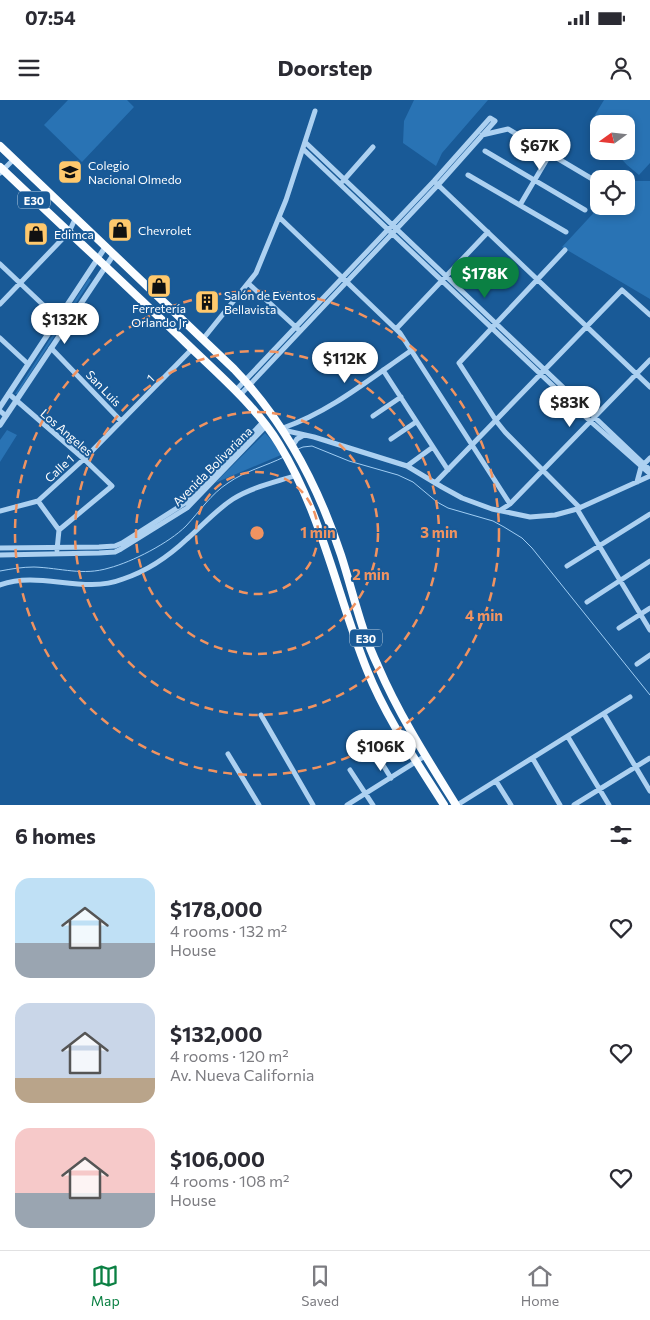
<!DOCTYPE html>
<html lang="en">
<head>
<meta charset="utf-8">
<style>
  body { margin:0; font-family:Commissioner,sans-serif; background:#f2f2f3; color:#2b2b33; height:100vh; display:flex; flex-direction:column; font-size:19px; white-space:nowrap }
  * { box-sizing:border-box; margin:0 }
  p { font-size:16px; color:#7c7c81 }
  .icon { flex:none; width:28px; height:28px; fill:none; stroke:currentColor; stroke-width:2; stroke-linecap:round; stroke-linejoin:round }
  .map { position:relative; height:705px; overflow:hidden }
  .drawer { display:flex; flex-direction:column; background:#fff; flex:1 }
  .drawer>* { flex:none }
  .needle { width:32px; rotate:255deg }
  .fabs { position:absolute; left:590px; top:15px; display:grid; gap:10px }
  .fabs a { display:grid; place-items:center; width:45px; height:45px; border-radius:10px; background:#fff; box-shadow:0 2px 8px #0003; font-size:25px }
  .price { position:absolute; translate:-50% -42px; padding:0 11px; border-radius:18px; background:#fff; color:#222; font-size:16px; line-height:32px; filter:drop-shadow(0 1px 2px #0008) }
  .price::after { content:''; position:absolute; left:50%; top:30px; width:15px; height:11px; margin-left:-8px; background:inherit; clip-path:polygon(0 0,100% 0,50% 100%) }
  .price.current { background:#0b8043; color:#fff }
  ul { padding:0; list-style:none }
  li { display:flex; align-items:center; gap:15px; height:125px; padding:0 15px }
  li span { display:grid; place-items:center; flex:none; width:140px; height:100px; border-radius:15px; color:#555 }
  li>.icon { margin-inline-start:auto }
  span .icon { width:60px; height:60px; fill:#fffc; stroke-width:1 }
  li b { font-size:21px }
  h2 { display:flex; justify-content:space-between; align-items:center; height:60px; padding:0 15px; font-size:21px }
  .status { display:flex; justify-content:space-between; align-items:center; height:35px; padding:0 25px; background:#fff; direction:ltr }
  .status svg { height:14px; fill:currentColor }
  header { display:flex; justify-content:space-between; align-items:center; height:65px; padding:0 15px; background:#fff; font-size:22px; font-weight:700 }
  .dock { display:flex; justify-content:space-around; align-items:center; height:70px; border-top:1px solid #e1e1e2; background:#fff; font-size:14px; color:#7c7c81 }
  .dock a { display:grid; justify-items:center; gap:2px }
  .dock .current { color:#0b8043 }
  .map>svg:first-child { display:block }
  .green { fill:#2973b4 }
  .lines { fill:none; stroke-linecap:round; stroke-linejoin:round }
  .stream { stroke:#a0cdf3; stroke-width:1 }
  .minor { stroke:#add1f1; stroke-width:5 }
  .tertiary { stroke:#add1f1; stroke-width:5.5 }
  .trunk { stroke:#fbfdff; stroke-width:8 }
  .ring { fill:none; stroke:#f09361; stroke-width:2.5; stroke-dasharray:9 6 }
  .labels { text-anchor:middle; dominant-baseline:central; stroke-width:4; stroke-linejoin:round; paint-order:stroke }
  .shield { fill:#195a97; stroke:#bacee0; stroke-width:1 }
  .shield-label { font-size:11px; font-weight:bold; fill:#fff }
  .poi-label { font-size:12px; fill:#fff; stroke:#195a97; text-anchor:start }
  .street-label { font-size:12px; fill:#fff; stroke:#195a97 }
  .centre { fill:#f09361; stroke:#195a97; stroke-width:2.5 }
  .ring-label { font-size:15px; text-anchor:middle; font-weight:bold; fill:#f09361; stroke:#195a97; stroke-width:4; stroke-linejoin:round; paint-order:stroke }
</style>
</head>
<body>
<div class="status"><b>07:54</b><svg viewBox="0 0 49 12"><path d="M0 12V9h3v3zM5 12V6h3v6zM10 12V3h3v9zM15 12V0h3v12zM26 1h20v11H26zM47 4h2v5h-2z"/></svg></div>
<header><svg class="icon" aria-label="menu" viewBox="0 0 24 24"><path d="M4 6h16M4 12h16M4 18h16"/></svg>Doorstep<svg class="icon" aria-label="person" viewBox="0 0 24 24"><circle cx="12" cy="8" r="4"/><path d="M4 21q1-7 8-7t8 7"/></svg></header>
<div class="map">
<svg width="650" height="705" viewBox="0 0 650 705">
  <rect width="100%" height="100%" fill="#195a97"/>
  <!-- green -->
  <path class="green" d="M 68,0 L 127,0 L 134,7 L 82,62 L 44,25 Z
    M 414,0 L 488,0 L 442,53 L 436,66 L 403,43 L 404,21 Z
    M 604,0 L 650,0 L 650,63 L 639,75 L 627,65 L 614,51 L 626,51 L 626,24 L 599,24 L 599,34 L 590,23 Z
    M 626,81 L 650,81 L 650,199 L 562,147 L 600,106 L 626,106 Z
    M 89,178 L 91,180 L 17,294 L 15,294 Z
    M 7,330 L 17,335 L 0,362 L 0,340 Z
    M 265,333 L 276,345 L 281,355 L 215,383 Z"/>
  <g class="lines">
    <!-- stream -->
    <path class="stream" d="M 298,349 L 303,347 L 312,346 L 349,361 L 398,375 L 413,382 L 437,402 L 448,408 L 493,421 L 504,427 L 522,438 L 532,448 L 650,595
      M 0,471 C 11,469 22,467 34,467 C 61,468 83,476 109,468 C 132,462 169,443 186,426 C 200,411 211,394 228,383 C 245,371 266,366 284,357"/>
    <!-- minor -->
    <path class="minor" d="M 482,35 L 508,29 L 599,83
      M 305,42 L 650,370
      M 303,49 L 590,321 L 650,374
      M 485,51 L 585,110
      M 0,73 L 14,59
      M 468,75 L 566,132
      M 343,81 L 373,47
      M 436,83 L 650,287
      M 520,105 L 550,54
      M 280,118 L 400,233 L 510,404
      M 565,150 L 459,263 L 497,322 L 505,332 L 580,408
      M 0,164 L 58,219
      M 249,184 L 299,230
      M 0,204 L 69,132 L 76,117
      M 396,229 L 488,132
      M 0,238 L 28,264
      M 203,239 L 256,173 L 286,100 L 315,11
      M 51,248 L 121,321
      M 383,270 L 448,370
      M 236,290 L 434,81 L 490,18 L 495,21
      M 9,294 L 84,359 L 112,386 L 59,430 L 57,450
      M 240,295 L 438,85 L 495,21
      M 0,311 L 6,316
      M 373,316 L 401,297
      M 283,328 C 330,312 371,278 412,250
      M 283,330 L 314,337 L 407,366 L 442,387 L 462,398 L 492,409 L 530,417 L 555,415 L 577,409 L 650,376
      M 391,339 L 416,322
      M 293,345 L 297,339 L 304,335
      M 407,366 L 433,347
      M 637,382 L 641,367 L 650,358
      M 435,383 L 622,190 L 650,215
      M 38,401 L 59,430
      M 577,409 L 650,530
      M 0,411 L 38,401 L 84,359 L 192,249
      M 499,411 L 510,404 L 650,260
      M 0,448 L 99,447 L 115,446 L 122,443 L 185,403 L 263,322
      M 0,455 L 99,453 L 115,452 L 121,449 L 187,408 L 266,326
      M 567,466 L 650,414
      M 0,485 C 40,470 82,495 123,479 C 147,471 169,456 187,439 C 202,426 216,410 233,399 C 252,387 276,382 297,375
      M 587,502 L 650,461
      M 619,528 L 650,508
      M 637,564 L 650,555
      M 604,614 L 650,691
      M 261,615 L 313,705
      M 568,637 L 609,705
      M 228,654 L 259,705
      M 378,657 L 391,678
      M 533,659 L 560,705
      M 350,670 L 373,705
      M 496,681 L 511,705
      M 347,705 L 425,656
      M 457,705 L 630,597
      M 574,705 L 650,658"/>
    <!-- tertiary -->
    <path class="tertiary" d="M 0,307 L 106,146
      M 0,325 L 114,154"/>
    <!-- trunk -->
    <path class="trunk" d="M 0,46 L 234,269 C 285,322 318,385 341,455 C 353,492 361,531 378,566 C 399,615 428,660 456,705
      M 0,67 C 62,126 124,183 185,242 C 218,274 255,305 279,344 C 322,414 337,495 367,570 C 386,618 417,662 444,705"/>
  </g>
  <!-- distance rings -->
  <g class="ring">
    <circle cx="257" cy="433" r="61"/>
    <circle cx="257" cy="433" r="121"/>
    <circle cx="257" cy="433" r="182"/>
    <circle cx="257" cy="433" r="242"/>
  </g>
  <!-- icons -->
  <defs>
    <symbol id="school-square" viewBox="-11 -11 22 22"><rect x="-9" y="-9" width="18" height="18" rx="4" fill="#ffc96d" stroke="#195a97"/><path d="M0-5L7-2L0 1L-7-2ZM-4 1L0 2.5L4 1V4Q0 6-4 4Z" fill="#111"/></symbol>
    <symbol id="shop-square" viewBox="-11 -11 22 22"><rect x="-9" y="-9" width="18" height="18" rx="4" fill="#ffc96d" stroke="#195a97"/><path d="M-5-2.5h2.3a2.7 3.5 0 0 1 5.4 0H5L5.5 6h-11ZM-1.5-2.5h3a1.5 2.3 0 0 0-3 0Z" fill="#111"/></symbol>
    <symbol id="building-square" viewBox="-11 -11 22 22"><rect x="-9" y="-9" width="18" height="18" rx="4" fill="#ffc96d" stroke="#195a97"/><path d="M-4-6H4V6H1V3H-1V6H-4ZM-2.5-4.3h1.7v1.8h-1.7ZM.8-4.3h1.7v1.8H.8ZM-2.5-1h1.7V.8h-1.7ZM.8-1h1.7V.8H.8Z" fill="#111"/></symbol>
  </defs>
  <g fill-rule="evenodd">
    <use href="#school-square" x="56" y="58" width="28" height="28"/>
    <use href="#shop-square" x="106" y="116" width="28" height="28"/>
    <use href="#shop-square" x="22" y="120" width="28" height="28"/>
    <use href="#shop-square" x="145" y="172" width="28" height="28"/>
    <use href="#building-square" x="193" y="188" width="28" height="28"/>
  </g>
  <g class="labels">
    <!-- shield labels -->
    <g class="shield">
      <rect x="18" y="91.5" width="32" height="17" rx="4"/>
      <rect x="350" y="529.5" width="32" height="17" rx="4"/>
    </g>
    <g class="shield-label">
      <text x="34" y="100">E30</text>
      <text x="366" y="538">E30</text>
    </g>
    <!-- poi labels -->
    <g class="poi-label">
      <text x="88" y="65">Colegio<tspan x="88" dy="14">Nacional Olmedo</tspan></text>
      <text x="138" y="130">Chevrolet</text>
      <text x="54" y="134">Edimca</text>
      <text x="224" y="195">Salón de Eventos<tspan x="224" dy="14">Bellavista</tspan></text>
      <text x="159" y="208" text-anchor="middle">Ferretería<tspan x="159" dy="14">Orlando Jr</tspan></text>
    </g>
    <!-- street labels -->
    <g class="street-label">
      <text transform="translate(150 278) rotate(-45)">1</text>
      <text transform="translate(104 288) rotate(46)">San Luis</text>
      <text transform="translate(67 332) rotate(41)">Los Angeles</text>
      <text transform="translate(212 366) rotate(-45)">Avenida Bolivariana</text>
      <text transform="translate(59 368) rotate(-43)">Calle 1</text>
    </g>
  </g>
  <circle cx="257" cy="433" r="8" class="centre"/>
  <g class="ring-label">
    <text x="318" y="438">1 min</text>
    <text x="439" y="438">3 min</text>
    <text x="371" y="480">2 min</text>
    <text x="484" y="521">4 min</text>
  </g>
</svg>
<div class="fabs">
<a><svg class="needle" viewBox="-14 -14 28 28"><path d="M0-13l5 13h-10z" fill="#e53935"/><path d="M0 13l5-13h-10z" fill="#7c7c81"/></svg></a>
<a><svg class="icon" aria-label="locate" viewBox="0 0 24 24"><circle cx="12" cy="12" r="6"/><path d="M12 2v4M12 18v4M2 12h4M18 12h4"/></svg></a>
</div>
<b class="price" style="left:540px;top:71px">$67K</b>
<b class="price current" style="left:485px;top:199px">$178K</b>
<b class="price" style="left:65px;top:245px">$132K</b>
<b class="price" style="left:345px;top:284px">$112K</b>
<b class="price" style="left:570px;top:328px">$83K</b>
<b class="price" style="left:381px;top:672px">$106K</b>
</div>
<section class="drawer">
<h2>6 homes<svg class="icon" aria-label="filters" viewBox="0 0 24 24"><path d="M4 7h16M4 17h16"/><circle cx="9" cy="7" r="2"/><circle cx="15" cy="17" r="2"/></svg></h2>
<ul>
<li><span style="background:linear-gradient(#bfe0f5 65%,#9aa5b1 0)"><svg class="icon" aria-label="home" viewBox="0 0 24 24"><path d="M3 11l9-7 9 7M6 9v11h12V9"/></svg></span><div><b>$178,000</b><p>4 rooms · 132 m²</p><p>House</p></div><svg class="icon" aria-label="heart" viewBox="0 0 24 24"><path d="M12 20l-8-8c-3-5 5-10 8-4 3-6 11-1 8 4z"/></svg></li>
<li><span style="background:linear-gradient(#c9d6e8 75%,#b9a48a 0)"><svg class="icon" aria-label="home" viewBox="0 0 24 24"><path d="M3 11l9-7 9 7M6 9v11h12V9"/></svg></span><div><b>$132,000</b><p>4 rooms · 120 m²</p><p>Av. Nueva California</p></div><svg class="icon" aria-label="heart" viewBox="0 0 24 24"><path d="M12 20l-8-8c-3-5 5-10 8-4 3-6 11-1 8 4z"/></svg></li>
<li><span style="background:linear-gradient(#f6c9c9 65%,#9aa5b1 0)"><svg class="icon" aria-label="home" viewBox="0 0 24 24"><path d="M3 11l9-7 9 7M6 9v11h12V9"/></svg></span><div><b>$106,000</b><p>4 rooms · 108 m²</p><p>House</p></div><svg class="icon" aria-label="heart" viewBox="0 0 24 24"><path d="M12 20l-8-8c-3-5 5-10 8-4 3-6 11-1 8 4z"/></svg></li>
</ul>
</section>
<nav class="dock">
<a class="current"><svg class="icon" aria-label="map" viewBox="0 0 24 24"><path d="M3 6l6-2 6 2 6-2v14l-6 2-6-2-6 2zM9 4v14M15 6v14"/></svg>Map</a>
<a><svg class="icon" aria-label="saved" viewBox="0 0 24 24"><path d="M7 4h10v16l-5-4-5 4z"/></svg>Saved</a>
<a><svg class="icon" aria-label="home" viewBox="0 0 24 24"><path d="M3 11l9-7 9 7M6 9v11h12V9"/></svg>Home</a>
</nav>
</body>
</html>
